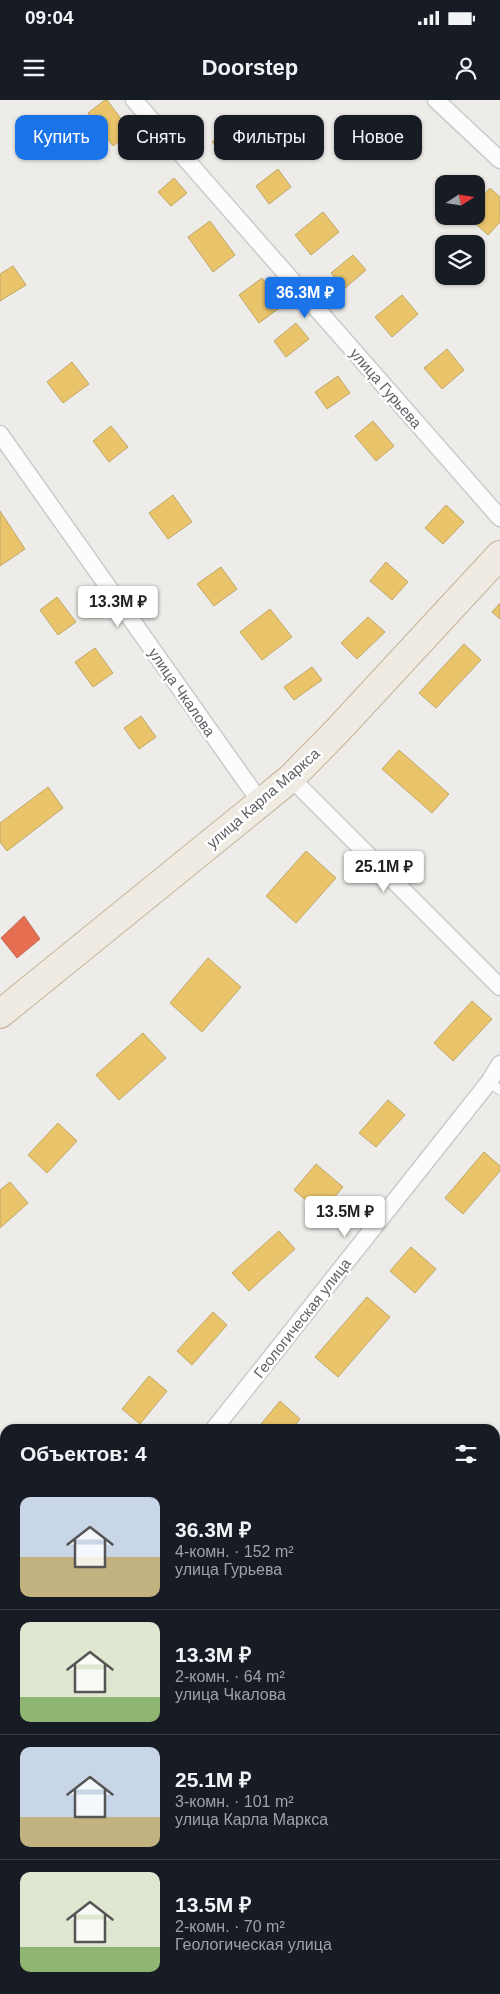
<!DOCTYPE html>
<html lang="ru">
<head>
<meta charset="utf-8">
<style>
  body { margin:0; font-family:Arial,sans-serif; background:#20242c; color:#f1f3f6; height:100vh; display:flex; flex-direction:column; font-size:19px; white-space:nowrap }
  * { box-sizing:border-box; margin:0 }
  p { font-size:16px; color:#9ea1a6 }
  .icon { flex:none; width:28px; height:28px; fill:none; stroke:currentColor; stroke-width:2; stroke-linecap:round; stroke-linejoin:round }
  .map { position:relative; flex:1; overflow:hidden }
  .side { position:absolute; left:0px; top:1324px; width:500px; height:571px; display:flex; flex-direction:column; background:#171b24; border-radius:15px 15px 0 0; box-shadow:0 1px 4px #0004 }
  .side>* { flex:none }
  .hud { position:absolute; left:15px; top:15px; width:470px; height:45px; display:flex; gap:10px }
  .needle { width:32px; rotate:78deg }
  .tools { position:absolute; left:435px; top:75px; display:grid; gap:10px }
  .tools a { display:grid; place-items:center; width:50px; height:50px; border-radius:10px; background:#171b24; box-shadow:0 1px 4px #0004; font-size:25px }
  .price { position:absolute; translate:-50% -42px; padding:0 11px; border-radius:5px; background:#fff; color:#222; font-size:16px; line-height:32px; filter:drop-shadow(0 1px 2px #0008) }
  .price::after { content:''; position:absolute; left:50%; top:30px; width:15px; height:11px; margin-left:-8px; background:inherit; clip-path:polygon(0 0,100% 0,50% 100%) }
  .price.active { background:#1a73e8; color:#fff }
  ul { padding:0; list-style:none }
  li { display:flex; align-items:center; gap:15px; height:125px; padding:0 20px }
  li+li { border-top:1px solid #363941 }
  li span { display:grid; place-items:center; flex:none; width:140px; height:100px; border-radius:10px; color:#555 }
  li>.icon { margin-inline-start:auto }
  span .icon { width:60px; height:60px; fill:#fffc; stroke-width:1 }
  li b { font-size:21px }
  h2 { display:flex; justify-content:space-between; align-items:center; height:60px; padding:0 20px; font-size:21px }
  .chip { padding:0 18px; border-radius:10px; background:#171b24; box-shadow:0 1px 4px #0004; font-size:18px; line-height:45px }
  .chip.active { background:#1a73e8; color:#fff }
  .status { display:flex; justify-content:space-between; align-items:center; height:35px; padding:0 25px; background:#171b24; direction:ltr }
  .status svg { height:14px; fill:currentColor }
  header { display:flex; justify-content:space-between; align-items:center; height:65px; padding:0 20px; background:#171b24; font-size:22px; font-weight:600 }
  .map>svg:first-child { display:block }
  .homes { fill:#e9c46a; stroke:#bfa769 }
  .shops { fill:#e76f51; stroke:#be6b57 }
  .building { fill:#d5d3d2; stroke:#dddbd8 }
  .lines { fill:none; stroke-linecap:round; stroke-linejoin:round }
  .lane-casing { stroke:#cacbcb; stroke-width:11 }
  .street-casing { stroke:#cacbcb; stroke-width:19 }
  .highway-casing { stroke:#c4b398; stroke-width:30 }
  .lane { stroke:#fcfcfc; stroke-width:9 }
  .street { stroke:#fcfcfc; stroke-width:16 }
  .highway { stroke:#efebe3; stroke-width:28 }
  .labels { text-anchor:middle; dominant-baseline:central; stroke-width:5; stroke-linejoin:round; paint-order:stroke }
  .street-label { font-size:15px; fill:#5e6266; stroke:#fff }
</style>
</head>
<body>
<div class="status"><b>09:04</b><svg viewBox="0 0 49 12"><path d="M0 12V9h3v3zM5 12V6h3v6zM10 12V3h3v9zM15 12V0h3v12zM26 1h20v11H26zM47 4h2v5h-2z"/></svg></div>
<header><svg class="icon" aria-label="menu" viewBox="0 0 24 24"><path d="M4 6h16M4 12h16M4 18h16"/></svg>Doorstep<svg class="icon" aria-label="person" viewBox="0 0 24 24"><circle cx="12" cy="8" r="4"/><path d="M4 21q1-7 8-7t8 7"/></svg></header>
<div class="map">
<svg width="500" height="1894" viewBox="0 0 500 1894">
  <rect width="100%" height="100%" fill="#eeece9"/>
  <!-- homes -->
  <path class="homes" d="M 105,0 L 107,0 L 131,32 L 113,46 L 88,13 Z
    M 240,19 L 254,36 L 227,59 L 212,42 Z
    M 278,69 L 291,87 L 269,104 L 256,86 Z
    M 174,78 L 187,93 L 171,106 L 158,92 Z
    M 490,88 L 500,97 L 500,122 L 488,135 L 467,116 L 476,116 L 476,104 Z
    M 323,112 L 339,132 L 311,155 L 295,135 Z
    M 210,121 L 235,155 L 213,172 L 188,137 Z
    M 353,155 L 366,170 L 344,189 L 331,173 Z
    M 13,166 L 26,185 L 0,201 L 0,174 Z
    M 262,178 L 282,206 L 259,223 L 239,195 Z
    M 402,195 L 418,214 L 392,237 L 375,217 Z
    M 296,223 L 309,239 L 286,257 L 274,241 Z
    M 447,249 L 464,270 L 442,289 L 424,268 Z
    M 72,262 L 89,284 L 63,303 L 47,282 Z
    M 338,276 L 350,293 L 327,309 L 315,292 Z
    M 373,321 L 394,346 L 376,361 L 355,336 Z
    M 111,326 L 128,347 L 109,362 L 93,341 Z
    M 173,395 L 192,422 L 168,439 L 149,413 Z
    M 446,405 L 464,422 L 443,444 L 425,428 Z
    M 0,411 L 25,449 L 0,466 Z
    M 386,462 L 408,482 L 392,500 L 370,481 Z
    M 221,467 L 237,489 L 214,506 L 197,484 Z
    M 57,497 L 76,522 L 58,535 L 40,510 Z
    M 500,503 L 500,519 L 492,512 Z
    M 270,509 L 292,537 L 262,560 L 240,532 Z
    M 368,517 L 385,532 L 357,559 L 341,543 Z
    M 464,544 L 481,560 L 436,608 L 419,593 Z
    M 95,548 L 113,573 L 93,587 L 75,562 Z
    M 312,567 L 322,580 L 294,600 L 284,587 Z
    M 141,616 L 156,637 L 139,649 L 124,628 Z
    M 399,650 L 449,694 L 432,713 L 382,669 Z
    M 48,687 L 63,708 L 7,751 L 0,742 L 0,723 Z
    M 306,751 L 336,778 L 296,823 L 266,796 Z
    M 208,858 L 241,887 L 202,932 L 170,903 Z
    M 472,901 L 492,919 L 453,961 L 434,943 Z
    M 143,933 L 166,958 L 119,1000 L 96,975 Z
    M 388,1000 L 405,1015 L 376,1047 L 359,1033 Z
    M 58,1023 L 77,1041 L 47,1073 L 28,1055 Z
    M 484,1052 L 500,1066 L 500,1071 L 463,1114 L 445,1098 Z
    M 316,1064 L 343,1087 L 321,1113 L 294,1090 Z
    M 10,1082 L 28,1103 L 0,1128 L 0,1090 Z
    M 279,1131 L 295,1149 L 249,1191 L 232,1173 Z
    M 411,1147 L 436,1169 L 415,1193 L 390,1171 Z
    M 367,1197 L 390,1217 L 338,1277 L 315,1257 Z
    M 213,1212 L 227,1225 L 192,1265 L 177,1251 Z
    M 149,1276 L 167,1291 L 140,1324 L 122,1309 Z
    M 280,1301 L 300,1319 L 292,1329 L 257,1329 Z
    M 5,1661 L 5,1710 L 0,1704 L 0,1665 Z
    M 8,1890 L 48,1890 L 44,1894 L 12,1894 Z"/>
  <!-- shops -->
  <path class="shops" d="M 24,816 L 40,839 L 17,858 L 1,838 Z"/>
  <!-- building -->
  <path class="building" d="M 133,1890 L 223,1890 L 219,1894 L 129,1894 Z"/>
  <g class="lines">
    <defs>
      <path id="lane" d="M 489,982 L 500,990"/>
      <path id="street" d="M 134,0 L 500,418
        M 436,0 L 500,60
        M 0,334 L 261,703
        M 291,678 L 500,887
        M 214,1329 L 489,982 L 500,964
        M 0,1409 L 5,1413
        M 0,1571 L 5,1566
        M 468,1890 L 472,1894
        M 88,1894 L 92,1890"/>
      <path id="highway" d="M 0,914 L 291,678 L 338,630 L 500,455"/>
    </defs>
    <!-- lane casing -->
    <use href="#lane" class="lane-casing"/>
    <!-- street casing -->
    <use href="#street" class="street-casing"/>
    <!-- highway casing -->
    <use href="#highway" class="highway-casing"/>
    <!-- lane -->
    <use href="#lane" class="lane"/>
    <!-- street -->
    <use href="#street" class="street"/>
    <!-- highway -->
    <use href="#highway" class="highway"/>
  </g>
  <g class="labels">
    <!-- street labels -->
    <g class="street-label">
      <text transform="translate(386 288) rotate(49)">улица Гурьева</text>
      <text transform="translate(182 592) rotate(55)">улица Чкалова</text>
      <text transform="translate(263 698) rotate(-41)">улица Карла Маркса</text>
      <text transform="translate(302 1218) rotate(-52)">Геологическая улица</text>
    </g>
  </g>
</svg>
<div class="tools">
<a><svg class="needle" viewBox="-14 -14 28 28"><path d="M0-13l5 13h-10z" fill="#e53935"/><path d="M0 13l5-13h-10z" fill="#9ea1a6"/></svg></a>
<a><svg class="icon" aria-label="layers" viewBox="0 0 24 24"><path d="M12 4l9 5-9 5-9-5zM3 14l9 5 9-5"/></svg></a>
</div>
<b class="price active" style="left:305px;top:219px">36.3M ₽</b>
<b class="price" style="left:118px;top:528px">13.3M ₽</b>
<b class="price" style="left:384px;top:793px">25.1M ₽</b>
<b class="price" style="left:345px;top:1138px">13.5M ₽</b>
<div class="hud">
<a class="chip active">Купить</a>
<a class="chip">Снять</a>
<a class="chip">Фильтры</a>
<a class="chip">Новое</a>
</div>
<section class="side">
<h2>Объектов: 4<svg class="icon" aria-label="filters" viewBox="0 0 24 24"><path d="M4 7h16M4 17h16"/><circle cx="9" cy="7" r="2"/><circle cx="15" cy="17" r="2"/></svg></h2>
<ul>
<li><span style="background:linear-gradient(#c9d6e8 60%,#c2b280 0)"><svg class="icon" aria-label="home" viewBox="0 0 24 24"><path d="M3 11l9-7 9 7M6 9v11h12V9"/></svg></span><div><b>36.3M ₽</b><p>4-комн. · 152 m²</p><p>улица Гурьева</p></div></li>
<li><span style="background:linear-gradient(#dfe7d0 75%,#8fb573 0)"><svg class="icon" aria-label="home" viewBox="0 0 24 24"><path d="M3 11l9-7 9 7M6 9v11h12V9"/></svg></span><div><b>13.3M ₽</b><p>2-комн. · 64 m²</p><p>улица Чкалова</p></div></li>
<li><span style="background:linear-gradient(#c9d6e8 70%,#c2b280 0)"><svg class="icon" aria-label="home" viewBox="0 0 24 24"><path d="M3 11l9-7 9 7M6 9v11h12V9"/></svg></span><div><b>25.1M ₽</b><p>3-комн. · 101 m²</p><p>улица Карла Маркса</p></div></li>
<li><span style="background:linear-gradient(#dfe7d0 75%,#8fb573 0)"><svg class="icon" aria-label="home" viewBox="0 0 24 24"><path d="M3 11l9-7 9 7M6 9v11h12V9"/></svg></span><div><b>13.5M ₽</b><p>2-комн. · 70 m²</p><p>Геологическая улица</p></div></li>
</ul>
</section>
</div>
</body>
</html>
